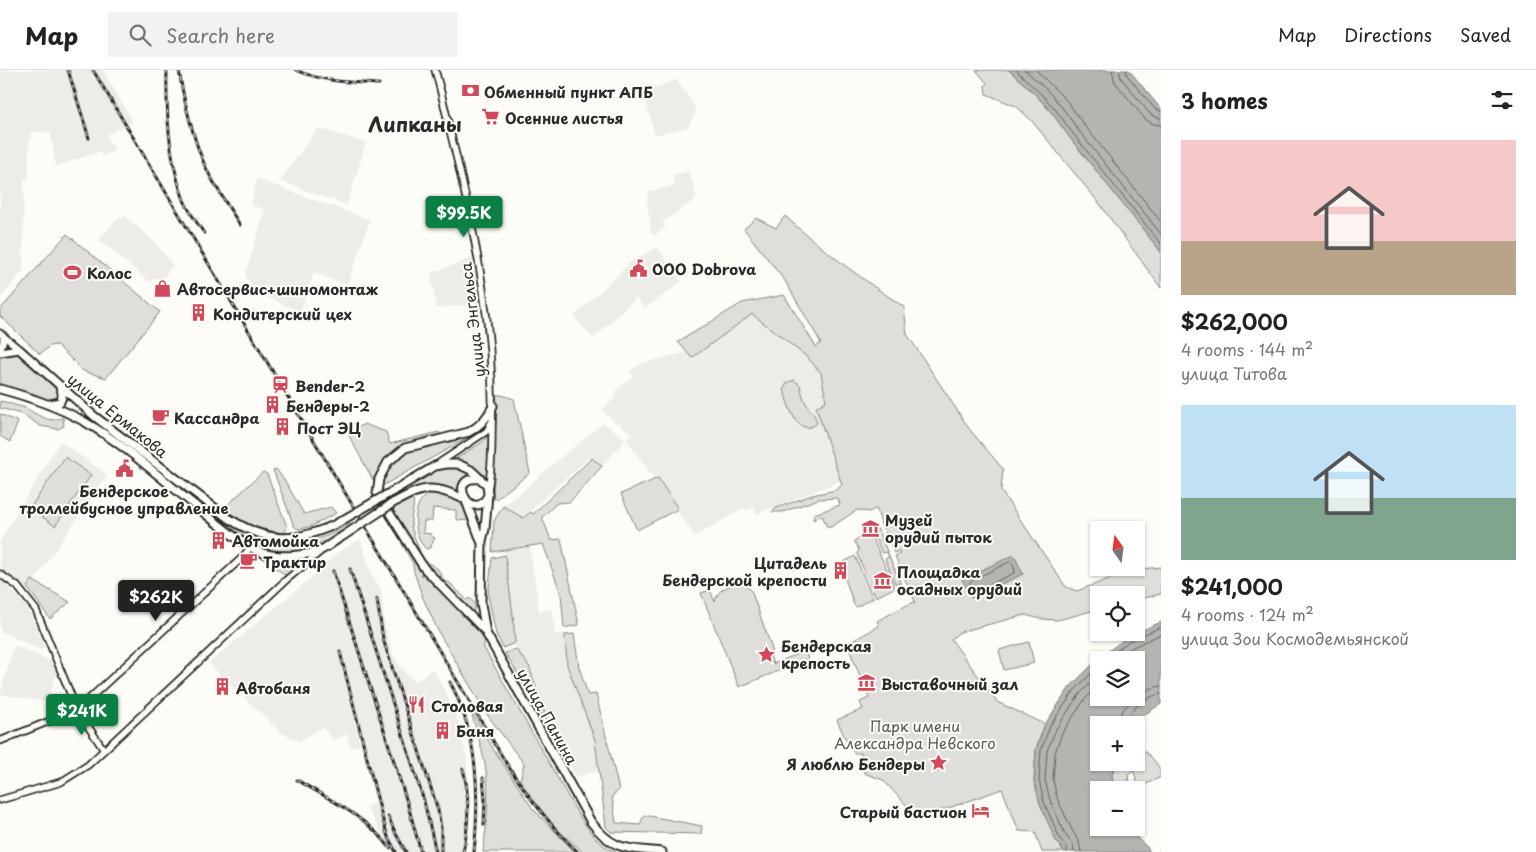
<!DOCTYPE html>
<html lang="en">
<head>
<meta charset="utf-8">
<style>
  body { margin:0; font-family:"Playpen Sans",sans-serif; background:#f2f2f2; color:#222; height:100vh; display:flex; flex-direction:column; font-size:19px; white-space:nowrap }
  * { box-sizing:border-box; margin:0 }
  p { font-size:16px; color:#767676 }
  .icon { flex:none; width:28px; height:28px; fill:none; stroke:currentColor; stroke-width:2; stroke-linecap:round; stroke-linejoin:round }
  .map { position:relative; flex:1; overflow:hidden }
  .details { display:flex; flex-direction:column; background:#fff; width:375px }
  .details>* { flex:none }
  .needle { width:32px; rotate:346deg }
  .buttons { position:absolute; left:1090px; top:451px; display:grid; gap:10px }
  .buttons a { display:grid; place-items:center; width:55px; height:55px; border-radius:0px; background:#fff; box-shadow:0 1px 4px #0004; font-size:25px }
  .price { position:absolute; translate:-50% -42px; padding:0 11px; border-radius:5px; background:#0b8043; color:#fff; font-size:16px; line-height:32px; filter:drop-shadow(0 1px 2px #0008) }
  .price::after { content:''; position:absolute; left:50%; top:30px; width:15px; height:11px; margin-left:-8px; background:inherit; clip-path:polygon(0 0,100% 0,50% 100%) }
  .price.on { background:#222; color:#fff }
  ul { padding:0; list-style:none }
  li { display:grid; align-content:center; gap:10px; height:265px; padding:0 20px }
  li span { display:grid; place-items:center; height:155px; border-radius:0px; color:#555 }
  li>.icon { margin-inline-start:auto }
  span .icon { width:90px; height:90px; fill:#fffc; stroke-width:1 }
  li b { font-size:21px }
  h2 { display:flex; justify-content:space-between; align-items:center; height:60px; padding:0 20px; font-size:21px }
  header { display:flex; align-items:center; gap:30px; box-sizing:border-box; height:70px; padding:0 25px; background:#fff; border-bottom:1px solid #e0e0e0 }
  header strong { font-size:24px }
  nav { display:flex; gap:28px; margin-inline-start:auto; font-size:18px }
  .search { width:350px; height:45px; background:#f2f2f2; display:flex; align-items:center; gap:12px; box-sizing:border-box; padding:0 18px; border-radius:0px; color:#767676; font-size:19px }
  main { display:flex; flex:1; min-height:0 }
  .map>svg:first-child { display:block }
  .built { fill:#edece8 }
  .green { fill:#dfdeda; stroke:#858482 }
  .water { fill:#b5b4b1; stroke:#7e7d7b; fill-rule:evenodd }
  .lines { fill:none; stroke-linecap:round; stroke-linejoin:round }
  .shore { stroke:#626261; stroke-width:1 }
  .tertiary-casing { stroke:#2b2b2b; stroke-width:9 }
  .primary-casing { stroke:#2b2b2b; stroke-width:11 }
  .tertiary { stroke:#fdfcf7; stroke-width:5.5 }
  .primary { stroke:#fdfcf7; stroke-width:7 }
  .rail-casing { stroke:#2b2b2b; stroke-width:3 }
  .rail { stroke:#fdfcf7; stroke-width:1; stroke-dasharray:4; stroke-linecap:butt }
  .primary-bridge-casing { stroke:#2b2b2b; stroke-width:11; stroke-linecap:butt }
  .primary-bridge { stroke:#fdfcf7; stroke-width:7 }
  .labels { text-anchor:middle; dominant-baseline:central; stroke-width:4; stroke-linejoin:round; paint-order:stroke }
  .poi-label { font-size:15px; font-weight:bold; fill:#2b2b2b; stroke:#fdfcf7; text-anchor:start }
  .street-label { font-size:15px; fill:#2b2b2b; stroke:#fdfcf7 }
  .park-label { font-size:15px; fill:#585857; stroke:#fdfcf7 }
  .district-label { font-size:20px; font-weight:bold; fill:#2b2b2b; stroke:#fdfcf7 }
</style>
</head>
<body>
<header>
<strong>Map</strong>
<div class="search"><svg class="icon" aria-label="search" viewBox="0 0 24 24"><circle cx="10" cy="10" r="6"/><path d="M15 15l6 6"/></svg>Search here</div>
<nav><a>Map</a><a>Directions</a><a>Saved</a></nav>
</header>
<main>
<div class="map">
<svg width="1161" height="782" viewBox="0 0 1161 782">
  <rect width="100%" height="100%" fill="#fdfcf7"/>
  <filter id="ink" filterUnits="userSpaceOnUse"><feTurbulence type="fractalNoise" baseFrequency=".02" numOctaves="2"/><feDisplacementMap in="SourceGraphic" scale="10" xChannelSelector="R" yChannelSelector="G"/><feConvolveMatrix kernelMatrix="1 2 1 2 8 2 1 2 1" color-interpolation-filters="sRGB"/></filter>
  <g filter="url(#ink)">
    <!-- built -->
    <path class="built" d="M 0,0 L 103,0 L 133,52 L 106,65 L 115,81 L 101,86 L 101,81 L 56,96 L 50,61 L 29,63 L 30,65 L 32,66 L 32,70 L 29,71 L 29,107 L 24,109 L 23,201 L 0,229 Z
      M 676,10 L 691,30 L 696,42 L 688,57 L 655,65 L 643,22 Z
      M 318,58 L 366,73 L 347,135 L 280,111 Z
      M 689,101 L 697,128 L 662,153 L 666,157 L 655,165 L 652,164 L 647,135 L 648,122 L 675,115 L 672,105 Z
      M 257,109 L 370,150 L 347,216 L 314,202 L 300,242 L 256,222 L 245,206 L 265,140 L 251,135 Z
      M 124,145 L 155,173 L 173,195 L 161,211 L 155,207 L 150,212 L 99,170 L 115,151 Z
      M 657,177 L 682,212 L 645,238 L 636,228 L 593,269 L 574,246 L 632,191 Z
      M 473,188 L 480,234 L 436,238 L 431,203 Z
      M 752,244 L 807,287 L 821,303 L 826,331 L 816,338 L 841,411 L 757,444 L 754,438 L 746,441 L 744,438 L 695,466 L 626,369 L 602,396 L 591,387 L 560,413 L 523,448 L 503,436 L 532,413 L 541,404 L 603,353 L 626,369 L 631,364 L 619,353 L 617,354 L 602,340 L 615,328 L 616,320 L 634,306 L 630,301 L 640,294 L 687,282 L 693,288 Z
      M 60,371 L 107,405 L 28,520 L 0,499 L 0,471 Z
      M 360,469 L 372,506 L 381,518 L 384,553 L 394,587 L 406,603 L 415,611 L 424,606 L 423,604 L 433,599 L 446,623 L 459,653 L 466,687 L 469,720 L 469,757 L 465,782 L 394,782 L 385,769 L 366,737 L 376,733 L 344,610 L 360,675 L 350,677 L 347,664 L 335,670 L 331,669 L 323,657 L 299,671 L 282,663 L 223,608 L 209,593 L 317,503 L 316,502 L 320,500 L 338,482 Z
      M 530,477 L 539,541 L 552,539 L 555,565 L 565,563 L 567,595 L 595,670 L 598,701 L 576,707 L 549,656 L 529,596 L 516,579 L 515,573 L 513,545 L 504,480 Z
      M 0,508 L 7,514 L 28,538 L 45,577 L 41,580 L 0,561 Z
      M 14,575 L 54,593 L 57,603 L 46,632 L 0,624 Z"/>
    <!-- green -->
    <path class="green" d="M 976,0 L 1009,0 L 1037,26 L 1052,43 L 1070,68 L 1161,182 L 1161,218 L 1099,133 L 1031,50 L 1016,36 L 986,24 L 985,16 L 987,13 Z
      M 785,146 C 822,180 862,209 904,237 L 907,264 L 970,360 L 1003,399 L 1001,421 L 1066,517 L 1077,521 L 1132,500 L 1161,497 L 1161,524 L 1136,530 L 1136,525 L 1099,525 L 1099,539 L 1058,550 L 1041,549 L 1025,545 L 960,562 L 951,569 L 997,632 L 1045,654 L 1036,679 L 1034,711 L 1055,769 L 1064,782 L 1042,782 L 1035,762 L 1019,761 L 1002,719 L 929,745 L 918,744 L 910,739 L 883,710 L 864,703 L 861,683 L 854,683 L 849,677 L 837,650 L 863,639 L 860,632 L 869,628 L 847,574 L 879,556 L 877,551 L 911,533 L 913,533 L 915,532 L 909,516 L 907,514 L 895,486 L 900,484 L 899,481 L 894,483 L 884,459 L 882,458 L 877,440 L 875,439 L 869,442 L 857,440 L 831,457 L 827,457 L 822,445 L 813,450 L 814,444 L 840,435 L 838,428 L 818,429 L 783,442 L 772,442 L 776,438 L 812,425 L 836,420 L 842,415 L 816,337 L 826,331 L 821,303 L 807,287 L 752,244 L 692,288 L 678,272 L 742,233 L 784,225 L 816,277 L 821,273 L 785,211 L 744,159 L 756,148 L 776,158 Z
      M 67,164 L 160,242 L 106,308 L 83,301 L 57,275 L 50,276 L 40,284 L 0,246 L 0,240 Z
      M 13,284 L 17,284 L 58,321 L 59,326 L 53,332 L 32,323 L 0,316 L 0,286 Z
      M 794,310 L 800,315 C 802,322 803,329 807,335 C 811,343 815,343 817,353 C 797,370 787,333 784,319 L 787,313 Z
      M 497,325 L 502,325 L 514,329 L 530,403 L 496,429 L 493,429 Z
      M 0,331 C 7,332 13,335 19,336 C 30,338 38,348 52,350 C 56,350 59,348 63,348 L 64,356 L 58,359 L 40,356 L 24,345 L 0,338 Z
      M 0,344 L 18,352 L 10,372 L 0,366 Z
      M 364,354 L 386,362 L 390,374 L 439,362 L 440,365 C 406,374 390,376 373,410 L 348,364 Z
      M 483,355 L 471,366 L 382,416 L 382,410 L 391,395 L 407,382 L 470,364 Z
      M 488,366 L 487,407 L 484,409 L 454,390 L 482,372 Z
      M 65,387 L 91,405 L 55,456 L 30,438 Z
      M 592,388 L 602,396 L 570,432 L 557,433 L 542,447 L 551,470 L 561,469 L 579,555 L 564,558 L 561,524 L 543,474 L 492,482 L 494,451 L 503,436 L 523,448 L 531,442 L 533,444 Z
      M 448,395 L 461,398 L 468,402 L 466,406 L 460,411 L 456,421 C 431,412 424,413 401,426 L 398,421 L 435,398 Z
      M 276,399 L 285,411 L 304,444 L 331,437 L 336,443 L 310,457 L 298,459 L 294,456 L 273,400 Z
      M 263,402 L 267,404 L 286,454 L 287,458 L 284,463 C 257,459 246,454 223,439 Z
      M 658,408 L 678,439 L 637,460 L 621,424 Z
      M 439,422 C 454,426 466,436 470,451 L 458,450 L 456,449 L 456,440 L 433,438 L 432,451 L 424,451 L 423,463 L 431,464 L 431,466 L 435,468 L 430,478 L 426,479 C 414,468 411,439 424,427 C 428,423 434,423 439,422 Z
      M 412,428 C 416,435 411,443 411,451 C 411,463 417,471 420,482 L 417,483 L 390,438 Z
      M 221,449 C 230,454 239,461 248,465 C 269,474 307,474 328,465 C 335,462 342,458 349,454 L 352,458 C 319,474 288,494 252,473 C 241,467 231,457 221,449 Z
      M 875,458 L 877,458 L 902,516 L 899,513 L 895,513 L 885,489 L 889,487 L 887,482 L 882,483 L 872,461 Z
      M 869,461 L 894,515 L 894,518 L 876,527 L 857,484 L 859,480 L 854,471 Z
      M 404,471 L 419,494 L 422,506 L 423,502 L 478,559 L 486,572 L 484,573 L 484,578 L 578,744 C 589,760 597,775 616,782 L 583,782 L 556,758 L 531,727 L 520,710 L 524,694 L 486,643 L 439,563 L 423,528 L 414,502 L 413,494 L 401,472 Z
      M 505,485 L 513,545 L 515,573 L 503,578 L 496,564 L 488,525 L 492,488 Z
      M 855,486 L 873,528 L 856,537 L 854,535 L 840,494 Z
      M 266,489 L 291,491 L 303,491 L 289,504 L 285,505 L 265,490 Z
      M 428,493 L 437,498 L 445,512 L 449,512 L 467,530 L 469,528 C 474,531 476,536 474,541 L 471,542 L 426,496 Z
      M 32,510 L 70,532 L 50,549 L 27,517 Z
      M 734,514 L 743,514 L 751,520 L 772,579 L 770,586 L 773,594 L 805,581 L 808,589 L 739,617 L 701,523 L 710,520 L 715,532 C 718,520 722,519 734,514 Z
      M 574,564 L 579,597 L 588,625 L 596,624 L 619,720 L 612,726 L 616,753 L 640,755 L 644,745 L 702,756 L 701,764 L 611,762 L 606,757 L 595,670 L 567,595 L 565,565 Z
      M 1029,572 L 1034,593 L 1004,600 L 999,580 Z
      M 516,579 L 529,596 L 549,656 L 505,583 Z
      M 470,638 L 492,677 L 533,739 L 575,782 L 483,782 C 487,754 490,722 485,694 C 481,675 475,656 470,638 Z
      M 1136,675 C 1147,683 1161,693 1161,707 L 1142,716 L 1136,710 L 1134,701 L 1128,705 L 1130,720 L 1114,720 L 1112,705 L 1115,693 L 1136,692 Z"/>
    <!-- water -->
    <path class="water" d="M 1009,0 L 1129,0 L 1161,39 L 1161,182 L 1070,68 L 1052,43 L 1037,26 Z
      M 1014,485 L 1023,504 L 971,528 L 962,509 Z
      M 1161,552 L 1161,634 L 1145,644 L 1134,655 L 1099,655 L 1099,692 L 1115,693 L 1112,705 L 1114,720 L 1099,720 L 1099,758 L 1126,758 L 1147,777 L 1150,782 L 1064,782 L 1055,769 L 1040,734 L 1034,711 L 1036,679 L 1045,654 L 1070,617 L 1098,589 L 1127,567 ZM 1099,590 L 1136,590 L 1136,628 L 1099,628 Z"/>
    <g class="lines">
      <!-- shore -->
      <path class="shore" d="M 1016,0 L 1040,23 L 1056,40 L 1074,65 L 1161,174
        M 1025,0 L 1045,18 L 1061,36 L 1079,61 L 1161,164
        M 1036,0 L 1067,31 L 1085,56 L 1161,152
        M 1112,0 L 1115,12 L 1145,49 L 1153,54 L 1161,55
        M 1119,0 L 1121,8 L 1150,44 L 1156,47 L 1161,48
        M 1126,0 L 1127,5 L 1155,39 L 1161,41
        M 1010,492 L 1012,493 L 1015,500 L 1014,503 L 976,521 L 973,520 L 970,513 L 971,511 Z
        M 1105,590 L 1129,571 L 1161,557
        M 1115,590 L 1133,577 L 1161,564
        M 1117,655 C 1117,638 1145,617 1161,616
        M 1124,655 C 1125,643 1149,624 1161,624
        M 1067,782 L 1067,778 L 1059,767 L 1044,732 L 1039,710 L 1041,680 L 1050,656 L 1074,621 L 1099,595
        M 1074,782 L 1073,775 L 1065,764 L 1050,730 L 1045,710 L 1047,681 L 1056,659 L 1079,625 L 1099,604
        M 1081,782 L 1079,772 L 1072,760 L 1057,728 L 1053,710 L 1055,683 L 1062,663 L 1085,629 L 1099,615"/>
      <defs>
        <path id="tertiary" d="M 435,0 C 443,27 448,54 455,81 C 477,172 495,265 492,359 C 492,379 492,400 488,419
          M 0,263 L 19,279
          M 0,278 L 3,272 L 3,265
          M 436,395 L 487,361 L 491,353
          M 0,504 L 17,516 L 36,540 L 77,640 L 104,680
          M 0,671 L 77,640 L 244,486 L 250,477
          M 0,730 L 61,712 L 88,695 L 286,510 L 320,482"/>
        <path id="primary" d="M 0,282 L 19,279 L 94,346 L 228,448 C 267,473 293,473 334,455
          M 0,319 C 30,327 59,337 85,352 C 124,374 157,405 192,433 C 210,447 242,476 263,483 C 280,488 308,486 323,479 C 330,475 336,470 343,466
          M 50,334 L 60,332 C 63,327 63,323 60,317
          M 480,409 C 444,404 473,457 488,425
          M 393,421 L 435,396 L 447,394 L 458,394 L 471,400 L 487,415 L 488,424 L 485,459 L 482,471 L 481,534 L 486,563 L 591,752 C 614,782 628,778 662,782
          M 466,431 L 481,471
          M 393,433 C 425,416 431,414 464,429
          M 486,562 L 424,498 L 377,423 L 379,409 L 388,392 L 405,378 L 469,362 C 481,355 487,348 493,336"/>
      </defs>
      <!-- tertiary casing -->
      <use href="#tertiary" class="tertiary-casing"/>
      <!-- primary casing -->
      <use href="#primary" class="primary-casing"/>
      <!-- tertiary -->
      <use href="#tertiary" class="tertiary"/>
      <!-- primary -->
      <use href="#primary" class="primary"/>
      <defs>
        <path id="rail" d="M 68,0 L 89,68
          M 93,0 L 505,691 C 526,724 549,755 578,782
          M 167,0 C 166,42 169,91 184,130 C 189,142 197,153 204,163
          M 179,0 C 183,28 194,72 206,98 C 216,118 228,136 240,155
          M 296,0 C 322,12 351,12 379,14
          M 350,499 L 424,731 L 436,782
          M 333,501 L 407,732 L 421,782
          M 377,529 L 383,569 L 438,740 L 441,758 L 441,782
          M 340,582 L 382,747 L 388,767 L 396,782
          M 450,612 C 478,665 480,723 474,782
          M 463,699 C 470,724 469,756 463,782
          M 483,708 L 485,729 L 484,755
          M 297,710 C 329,729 367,747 390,778
          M 388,746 L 396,764 L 406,782
          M 1160,782 L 1161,782"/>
      </defs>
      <!-- rail casing -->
      <use href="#rail" class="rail-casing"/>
      <!-- rail -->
      <use href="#rail" class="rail"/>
      <defs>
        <path id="primary-bridge" d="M 334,455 L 393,421
          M 343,466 L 393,433"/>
      </defs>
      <!-- primary-bridge casing -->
      <use href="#primary-bridge" class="primary-bridge-casing"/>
      <!-- primary-bridge -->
      <use href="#primary-bridge" class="primary-bridge"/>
    </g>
  </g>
  <!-- icons -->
  <defs>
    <symbol id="bank-bare" viewBox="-9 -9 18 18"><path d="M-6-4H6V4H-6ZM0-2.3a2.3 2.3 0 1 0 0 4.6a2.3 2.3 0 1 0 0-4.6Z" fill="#d1495b" stroke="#fdfcf7" stroke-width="2.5" paint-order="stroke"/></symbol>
    <symbol id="supermarket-bare" viewBox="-9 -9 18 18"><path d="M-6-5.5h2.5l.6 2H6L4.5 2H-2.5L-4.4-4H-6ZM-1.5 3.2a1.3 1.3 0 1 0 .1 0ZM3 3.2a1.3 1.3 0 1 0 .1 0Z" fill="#d1495b" stroke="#fdfcf7" stroke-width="2.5" paint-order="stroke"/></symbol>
    <symbol id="civic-bare" viewBox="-9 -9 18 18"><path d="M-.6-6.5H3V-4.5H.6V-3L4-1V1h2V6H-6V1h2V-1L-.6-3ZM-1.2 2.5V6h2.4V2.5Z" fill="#d1495b" stroke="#fdfcf7" stroke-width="2.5" paint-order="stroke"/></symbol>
    <symbol id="stadium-bare" viewBox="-9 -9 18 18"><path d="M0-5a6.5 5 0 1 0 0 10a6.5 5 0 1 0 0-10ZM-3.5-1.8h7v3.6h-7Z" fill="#d1495b" stroke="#fdfcf7" stroke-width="2.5" paint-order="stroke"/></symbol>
    <symbol id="shop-bare" viewBox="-9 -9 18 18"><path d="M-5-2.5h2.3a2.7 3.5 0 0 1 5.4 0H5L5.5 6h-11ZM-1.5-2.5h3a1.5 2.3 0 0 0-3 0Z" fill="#d1495b" stroke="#fdfcf7" stroke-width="2.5" paint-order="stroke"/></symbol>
    <symbol id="building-bare" viewBox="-9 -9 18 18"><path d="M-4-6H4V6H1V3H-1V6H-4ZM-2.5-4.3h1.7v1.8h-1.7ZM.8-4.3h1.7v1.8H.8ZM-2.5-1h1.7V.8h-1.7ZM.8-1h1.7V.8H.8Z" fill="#d1495b" stroke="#fdfcf7" stroke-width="2.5" paint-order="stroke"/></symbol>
    <symbol id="station-bare" viewBox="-9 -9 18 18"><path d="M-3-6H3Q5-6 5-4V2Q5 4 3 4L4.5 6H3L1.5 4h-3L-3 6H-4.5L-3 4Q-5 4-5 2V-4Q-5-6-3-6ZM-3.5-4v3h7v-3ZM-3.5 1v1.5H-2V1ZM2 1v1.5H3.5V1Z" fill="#d1495b" stroke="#fdfcf7" stroke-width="2.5" paint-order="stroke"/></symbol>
    <symbol id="cafe-bare" viewBox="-9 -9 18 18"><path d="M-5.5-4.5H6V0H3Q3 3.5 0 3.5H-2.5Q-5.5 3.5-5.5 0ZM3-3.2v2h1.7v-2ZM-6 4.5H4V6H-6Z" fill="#d1495b" stroke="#fdfcf7" stroke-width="2.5" paint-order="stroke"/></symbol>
    <symbol id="museum-bare" viewBox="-9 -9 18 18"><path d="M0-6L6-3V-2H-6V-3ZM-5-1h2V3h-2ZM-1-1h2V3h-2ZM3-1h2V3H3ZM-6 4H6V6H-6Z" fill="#d1495b" stroke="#fdfcf7" stroke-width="2.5" paint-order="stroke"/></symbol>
    <symbol id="sight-bare" viewBox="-9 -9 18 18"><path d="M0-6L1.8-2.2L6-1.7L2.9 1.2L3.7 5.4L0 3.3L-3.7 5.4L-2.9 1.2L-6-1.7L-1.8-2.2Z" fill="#d1495b" stroke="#fdfcf7" stroke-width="2.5" paint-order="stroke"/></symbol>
    <symbol id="restaurant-bare" viewBox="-9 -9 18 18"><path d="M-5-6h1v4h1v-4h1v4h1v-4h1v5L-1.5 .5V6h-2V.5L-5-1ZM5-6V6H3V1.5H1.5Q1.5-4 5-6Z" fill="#d1495b" stroke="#fdfcf7" stroke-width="2.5" paint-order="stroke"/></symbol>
    <symbol id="hotel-bare" viewBox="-9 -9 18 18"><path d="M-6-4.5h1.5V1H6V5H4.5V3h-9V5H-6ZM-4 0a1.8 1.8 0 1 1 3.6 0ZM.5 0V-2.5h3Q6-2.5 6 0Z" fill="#d1495b" stroke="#fdfcf7" stroke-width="2.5" paint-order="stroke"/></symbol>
  </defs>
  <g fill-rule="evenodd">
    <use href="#bank-bare" x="458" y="8" width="25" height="25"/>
    <use href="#supermarket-bare" x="478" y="34" width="25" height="25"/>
    <use href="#civic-bare" x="626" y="186" width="25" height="25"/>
    <use href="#stadium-bare" x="60" y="190" width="25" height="25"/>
    <use href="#shop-bare" x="150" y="206" width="25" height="25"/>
    <use href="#building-bare" x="186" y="230" width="25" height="25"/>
    <use href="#station-bare" x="268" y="302" width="25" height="25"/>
    <use href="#building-bare" x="260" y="322" width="25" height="25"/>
    <use href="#cafe-bare" x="148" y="334" width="25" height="25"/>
    <use href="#building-bare" x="270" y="344" width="25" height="25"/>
    <use href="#civic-bare" x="112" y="386" width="25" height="25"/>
    <use href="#museum-bare" x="858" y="446" width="25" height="25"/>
    <use href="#building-bare" x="206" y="458" width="25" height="25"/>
    <use href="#cafe-bare" x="236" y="478" width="25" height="25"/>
    <use href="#building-bare" x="828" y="488" width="25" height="25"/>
    <use href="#museum-bare" x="870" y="498" width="25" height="25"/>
    <use href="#sight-bare" x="754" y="572" width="25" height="25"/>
    <use href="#museum-bare" x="854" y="600" width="25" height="25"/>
    <use href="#building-bare" x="210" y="604" width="25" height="25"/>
    <use href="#restaurant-bare" x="404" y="622" width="25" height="25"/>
    <use href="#building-bare" x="430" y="648" width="25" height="25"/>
    <use href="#sight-bare" x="926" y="680" width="25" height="25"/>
    <use href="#hotel-bare" x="968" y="728" width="25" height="25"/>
  </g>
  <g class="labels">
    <!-- poi labels -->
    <g class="poi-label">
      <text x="484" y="21">Обменный пункт АПБ</text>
      <text x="505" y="47">Осенние листья</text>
      <text x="652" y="198">OOO Dobrova</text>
      <text x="87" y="202">Колос</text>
      <text x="177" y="218">Автосервис+шиномонтаж</text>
      <text x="213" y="243">Кондитерский цех</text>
      <text x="295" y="315">Bender-2</text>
      <text x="286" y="335">Бендеры-2</text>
      <text x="174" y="347">Кассандра</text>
      <text x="297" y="357">Пост ЭЦ</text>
      <text x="124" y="420" text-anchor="middle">Бендерское<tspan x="124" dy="17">троллейбусное управление</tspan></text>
      <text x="885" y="449">Музей<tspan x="885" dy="17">орудий пыток</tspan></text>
      <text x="232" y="470">Автомойка</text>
      <text x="263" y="491">Трактир</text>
      <text x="827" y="492" text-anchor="end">Цитадель<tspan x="827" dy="17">Бендерской крепости</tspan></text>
      <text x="897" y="501">Площадка<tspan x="897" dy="17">осадных орудий</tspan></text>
      <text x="781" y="575">Бендерская<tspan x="781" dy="17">крепость</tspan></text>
      <text x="881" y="613">Выставочный зал</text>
      <text x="236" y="617">Автобаня</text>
      <text x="431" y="635">Столовая</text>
      <text x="456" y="660">Баня</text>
      <text x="925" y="693" text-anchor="end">Я люблю Бендеры</text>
      <text x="967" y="741" text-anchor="end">Старый бастион</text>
    </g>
    <!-- street labels -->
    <g class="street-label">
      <text transform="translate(472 250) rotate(-97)">улица Энгельса</text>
      <text transform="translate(118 345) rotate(39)">улица Ермакова</text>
      <text transform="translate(548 646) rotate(61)">улица Панина</text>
    </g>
    <!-- park labels -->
    <g class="park-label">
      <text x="915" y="655">Парк имени<tspan x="915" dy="17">Александра Невского</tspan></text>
    </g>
    <!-- district labels -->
    <g class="district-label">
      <text x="415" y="54">Липканы</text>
    </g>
  </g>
</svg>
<div class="buttons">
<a><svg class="needle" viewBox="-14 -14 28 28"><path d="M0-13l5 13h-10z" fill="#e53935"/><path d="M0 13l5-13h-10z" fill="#767676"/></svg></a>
<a><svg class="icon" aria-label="locate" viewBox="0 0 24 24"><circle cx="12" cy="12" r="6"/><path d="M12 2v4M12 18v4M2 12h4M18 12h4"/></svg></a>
<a><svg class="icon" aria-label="layers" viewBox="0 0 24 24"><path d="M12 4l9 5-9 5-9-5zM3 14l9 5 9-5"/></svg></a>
<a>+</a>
<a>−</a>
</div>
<b class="price" style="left:464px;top:168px">$99.5K</b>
<b class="price on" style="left:156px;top:552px">$262K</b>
<b class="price" style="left:82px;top:666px">$241K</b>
</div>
<section class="details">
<h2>3 homes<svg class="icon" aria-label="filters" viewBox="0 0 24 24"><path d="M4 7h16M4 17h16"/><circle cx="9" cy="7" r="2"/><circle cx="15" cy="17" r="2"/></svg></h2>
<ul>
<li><span style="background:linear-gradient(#f6c9c9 65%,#b9a48a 0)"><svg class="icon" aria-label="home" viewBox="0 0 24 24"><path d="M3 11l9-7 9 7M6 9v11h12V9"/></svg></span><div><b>$262,000</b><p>4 rooms · 144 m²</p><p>улица Титова</p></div></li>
<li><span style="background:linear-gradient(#bfe0f5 60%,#7fa58c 0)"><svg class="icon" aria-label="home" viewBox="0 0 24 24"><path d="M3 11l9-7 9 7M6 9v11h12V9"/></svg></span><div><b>$241,000</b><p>4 rooms · 124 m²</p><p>улица Зои Космодемьянской</p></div></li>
</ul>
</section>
</main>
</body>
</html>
